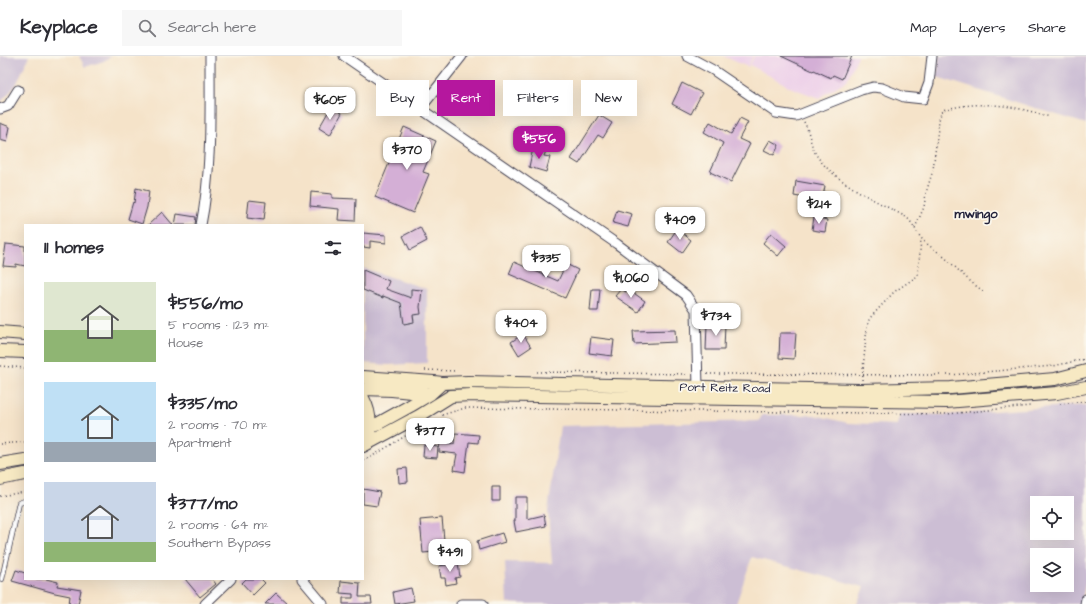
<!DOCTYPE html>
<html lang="en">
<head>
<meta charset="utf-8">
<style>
  body { margin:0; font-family:"Architects Daughter",sans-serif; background:#f7f7f7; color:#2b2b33; height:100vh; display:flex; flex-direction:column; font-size:15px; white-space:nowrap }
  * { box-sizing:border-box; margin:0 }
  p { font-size:13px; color:#7c7c81 }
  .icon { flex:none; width:22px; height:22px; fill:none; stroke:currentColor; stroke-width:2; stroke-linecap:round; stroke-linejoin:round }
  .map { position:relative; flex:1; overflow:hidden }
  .details { position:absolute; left:24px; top:168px; width:340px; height:356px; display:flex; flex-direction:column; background:#fff; border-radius:0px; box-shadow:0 4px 16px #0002 }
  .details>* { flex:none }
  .guide { position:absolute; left:376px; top:24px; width:380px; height:36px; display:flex; gap:8px }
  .fabs { position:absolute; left:1030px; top:440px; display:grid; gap:8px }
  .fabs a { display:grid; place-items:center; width:44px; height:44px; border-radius:0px; background:#fff; box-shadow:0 4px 16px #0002; font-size:20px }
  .price { position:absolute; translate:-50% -34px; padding:0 9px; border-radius:8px; background:#fff; color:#222; font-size:13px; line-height:26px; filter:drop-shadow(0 1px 2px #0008) }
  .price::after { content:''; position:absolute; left:50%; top:24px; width:12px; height:9px; margin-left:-6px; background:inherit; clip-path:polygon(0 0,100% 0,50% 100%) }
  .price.selected { background:#b5179e; color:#fff }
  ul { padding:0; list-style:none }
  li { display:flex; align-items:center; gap:12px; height:100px; padding:0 20px }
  li span { display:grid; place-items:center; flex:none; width:112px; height:80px; border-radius:0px; color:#555 }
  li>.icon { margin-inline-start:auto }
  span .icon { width:48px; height:48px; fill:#fffc; stroke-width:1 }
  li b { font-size:17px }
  h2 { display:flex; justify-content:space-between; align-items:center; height:48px; padding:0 20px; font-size:17px }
  .chip { padding:0 14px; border-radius:0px; background:#fff; box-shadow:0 4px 16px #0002; font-size:14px; line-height:36px }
  .chip.selected { background:#b5179e; color:#fff }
  header { display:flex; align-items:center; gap:24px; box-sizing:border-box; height:56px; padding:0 20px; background:#fff; border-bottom:1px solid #e1e1e2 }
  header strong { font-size:19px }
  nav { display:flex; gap:22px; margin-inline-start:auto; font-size:14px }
  .search { width:280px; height:36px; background:#f7f7f7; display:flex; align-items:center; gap:10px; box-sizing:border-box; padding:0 14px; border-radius:0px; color:#7c7c81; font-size:15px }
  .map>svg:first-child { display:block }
  .built { fill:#edd0e9 }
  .industrial { fill:#ccbed4; fill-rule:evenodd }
  .building { fill:#d4afd6 }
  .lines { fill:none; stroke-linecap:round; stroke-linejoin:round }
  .lane-casing { stroke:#423f50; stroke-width:6 }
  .street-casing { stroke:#423f50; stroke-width:11 }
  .secondary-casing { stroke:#423f50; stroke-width:14 }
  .path { stroke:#423f50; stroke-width:1.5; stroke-dasharray:1 3; stroke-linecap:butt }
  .lane { stroke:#fff; stroke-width:4.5 }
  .street { stroke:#fff; stroke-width:9 }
  .secondary { stroke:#f7e9c3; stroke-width:12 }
  .labels { text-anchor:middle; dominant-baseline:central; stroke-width:3.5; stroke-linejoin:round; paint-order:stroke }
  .street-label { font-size:12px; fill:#22223b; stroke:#fbf7ec }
  .neighbourhood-label { font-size:13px; font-weight:bold; fill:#22223b; stroke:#fbf7ec }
</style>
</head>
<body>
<header>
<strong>Keyplace</strong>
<div class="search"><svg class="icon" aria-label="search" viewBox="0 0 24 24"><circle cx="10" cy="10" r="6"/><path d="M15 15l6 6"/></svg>Search here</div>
<nav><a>Map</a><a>Layers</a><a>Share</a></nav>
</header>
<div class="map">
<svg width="1086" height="548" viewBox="0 0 1086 548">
  <rect width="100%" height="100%" fill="#fbf7ec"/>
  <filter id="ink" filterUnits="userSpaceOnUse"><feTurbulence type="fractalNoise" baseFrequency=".025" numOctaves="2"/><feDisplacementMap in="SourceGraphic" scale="8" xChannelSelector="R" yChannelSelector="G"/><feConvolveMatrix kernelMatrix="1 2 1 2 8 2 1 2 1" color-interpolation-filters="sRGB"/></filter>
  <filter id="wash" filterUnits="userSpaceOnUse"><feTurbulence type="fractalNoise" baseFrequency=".012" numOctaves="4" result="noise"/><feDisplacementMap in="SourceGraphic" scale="16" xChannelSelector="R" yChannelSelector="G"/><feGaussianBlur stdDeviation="0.9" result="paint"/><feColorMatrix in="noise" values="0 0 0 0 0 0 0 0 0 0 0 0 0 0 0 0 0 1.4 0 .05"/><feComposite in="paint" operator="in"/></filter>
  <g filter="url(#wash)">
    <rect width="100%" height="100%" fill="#f5e3c9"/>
    <!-- built -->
    <path class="built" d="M 723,0 L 753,0 L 748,11 Z
      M 754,0 L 858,0 L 847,24 L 819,42 L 792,32 L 750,9 Z"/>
    <!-- industrial -->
    <path class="industrial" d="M 0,0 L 29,0 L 16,29 L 0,47 Z
      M 79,0 L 111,0 L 104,5 L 85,11 Z
      M 939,0 L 1086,0 L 1086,68 L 937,21 Z
      M 363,212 L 427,233 L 427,307 L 388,309 L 363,307 Z
      M 1086,349 L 1086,524 L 1081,548 L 857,548 L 864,531 L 752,501 L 736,548 L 524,548 L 507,547 L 505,506 L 552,507 L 548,455 L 560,370 L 759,365 L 762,359 L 814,359 L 848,367 L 898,369 L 900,358 L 947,359 L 995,355 ZM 1037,447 L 1067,447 L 1067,477 L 1037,477 ZM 1037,499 L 1067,499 L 1067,529 L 1037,529 Z"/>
    <g id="blocks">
      <!-- building -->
      <path class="building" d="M 781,0 L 852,0 L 842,23 L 833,19 L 831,22 L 814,14 L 813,15 Z
        M 682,27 L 702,37 L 691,58 L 672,48 Z
        M 331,51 L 342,57 L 330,79 L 319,72 Z
        M 599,59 L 612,67 L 603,82 L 598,79 L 579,108 L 571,103 Z
        M 740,62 L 748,66 L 739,83 L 750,88 L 731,126 L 710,116 L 723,87 L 704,76 L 710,66 L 731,78 Z
        M 0,67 L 10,71 L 7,86 L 0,84 Z
        M 404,71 L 436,85 L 423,116 L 429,118 L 413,157 L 375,141 Z
        M 770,84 L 779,89 L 774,99 L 764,94 Z
        M 533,92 L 546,95 L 544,100 L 550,101 L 546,116 L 529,111 Z
        M 796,125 L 825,130 L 822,145 L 794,140 Z
        M 136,132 L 149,135 L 147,151 L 142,168 L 128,163 L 133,146 L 134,147 Z
        M 311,136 L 332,138 L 332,142 L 356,143 L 355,165 L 338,164 L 339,153 L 310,150 Z
        M 249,144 L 266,146 L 264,164 L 247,162 Z
        M 617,154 L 632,158 L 628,171 L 613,167 Z
        M 162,156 L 173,169 L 148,169 Z
        M 177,158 L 196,161 L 195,169 L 175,169 Z
        M 814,161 L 827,164 L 825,176 L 812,174 Z
        M 420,171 L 427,185 L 410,194 L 403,180 Z
        M 677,173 L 691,184 L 682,197 L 668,186 Z
        M 363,177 L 386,179 L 386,187 L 370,185 L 370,192 L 363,191 Z
        M 771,177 L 786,190 L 778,200 L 763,187 Z
        M 6,188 L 25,190 L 25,210 L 16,208 L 16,211 L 3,210 Z
        M 514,206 L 558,225 L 566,208 L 578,214 L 565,242 L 509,218 Z
        M 363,214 L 389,225 L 386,233 L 411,242 L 411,233 L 422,234 L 420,251 L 421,258 L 413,259 L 414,266 L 404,268 L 401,247 L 383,240 L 383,242 L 363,234 Z
        M 592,233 L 600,233 L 598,255 L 590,255 Z
        M 621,233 L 626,236 L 628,233 L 645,245 L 638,256 L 615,240 Z
        M 707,268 L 725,268 L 724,294 L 706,294 Z
        M 675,274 L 676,286 L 634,288 L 633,275 Z
        M 780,277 L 796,277 L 794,303 L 779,302 Z
        M 523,278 L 531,291 L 519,299 L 511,286 Z
        M 591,281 L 614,284 L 612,300 L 589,297 Z
        M 455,377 L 479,379 L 478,387 L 469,386 L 465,416 L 454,414 L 457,398 L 439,396 L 440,386 L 454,388 Z
        M 424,389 L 438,391 L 437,402 L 423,401 Z
        M 407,412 L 408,426 L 399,427 L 398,413 Z
        M 492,431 L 500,431 L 500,445 L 492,445 Z
        M 363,433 L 380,436 L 377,450 L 363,448 Z
        M 515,441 L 527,441 L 527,463 L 544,459 L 546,470 L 516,476 L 514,465 L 515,465 Z
        M 442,462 L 445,495 L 423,497 L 420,464 Z
        M 502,477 L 505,486 L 479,494 L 477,485 Z
        M 458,507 L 460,521 L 455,522 L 456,527 L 446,529 L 445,522 L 441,522 L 439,510 Z
        M 16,514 L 25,517 L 25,523 L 46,523 L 58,526 L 57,530 L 81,534 L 78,548 L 69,548 L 70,540 L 55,537 L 12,525 Z
        M 185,523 L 212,523 L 216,528 L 200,541 Z
        M 246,523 L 261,523 L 265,527 L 253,539 L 242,527 Z
        M 341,525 L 360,527 L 359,541 L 371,541 L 372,548 L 343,548 L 343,542 L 353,542 L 353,538 L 340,537 Z
        M 411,532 L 414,545 L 395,548 L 393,536 Z
        M 276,537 L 288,548 L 265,548 Z"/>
    </g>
  </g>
  <g filter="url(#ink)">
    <use href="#blocks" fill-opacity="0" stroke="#423f50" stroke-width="1"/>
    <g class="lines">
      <defs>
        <path id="lane" d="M 2,523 L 19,447 L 25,445"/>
        <path id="street" d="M 344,0 L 617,188 L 686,239 L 696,254 L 698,331
          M 687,0 L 713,14 L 776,57 L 796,60 L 861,34 L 873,31 L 882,32 L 904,41 L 923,43 L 929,27 L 932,0
          M 421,52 L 462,0
          M 0,53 L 8,50 L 18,34
          M 201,169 C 212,113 210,57 210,0
          M 302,523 L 323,548
          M 205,548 L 231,523
          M 461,548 L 483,548
          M 1085,548 L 1086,543"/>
        <path id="secondary" d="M 0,276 L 25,278
          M 0,295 L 25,296
          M 363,321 L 434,326 L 442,327 L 468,326 L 860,334 L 951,332 L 1055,323 L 1086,315
          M 363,333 L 392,334 L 430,338
          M 363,342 C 369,353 371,367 369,380
          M 363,376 L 410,350 L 430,338 L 442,327
          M 363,390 L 419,360 L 451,340 L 471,339 L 946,346 L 1057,337 L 1086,331
          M 0,408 L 25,404
          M 0,423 L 25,418"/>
      </defs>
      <!-- lane casing -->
      <use href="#lane" class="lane-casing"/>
      <!-- street casing -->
      <use href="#street" class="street-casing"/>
      <!-- secondary casing -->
      <use href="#secondary" class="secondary-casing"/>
      <!-- path -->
      <path class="path" d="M 804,66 C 810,76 810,90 817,100 C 835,127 879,146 906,161 C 913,167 916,175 921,182 C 927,189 936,194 943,200 C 957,212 968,225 983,235
        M 915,172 L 924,151 L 926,137 L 933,114 L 939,64 L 942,54 C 982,44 1012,49 1050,61
        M 0,310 L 25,312
        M 425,314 L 457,315
        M 537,316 L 689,318
        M 707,318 L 950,319 L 1053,310 L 1086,303
        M 862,324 L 866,281 L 868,266 L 870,262 L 894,236 L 916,221 L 918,219 L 921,183
        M 1060,348 L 1086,345
        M 442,359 L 465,352 L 947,358 L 1030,350
        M 0,388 L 25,386
        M 363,404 L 371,401 L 407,379
        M 0,440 L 25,436"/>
      <!-- lane -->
      <use href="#lane" class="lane"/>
      <!-- street -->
      <use href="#street" class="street"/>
      <!-- secondary -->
      <use href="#secondary" class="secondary"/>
    </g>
  </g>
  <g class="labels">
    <!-- street labels -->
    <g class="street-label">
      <text transform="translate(725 332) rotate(1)">Port Reitz Road</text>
    </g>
    <!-- neighbourhood labels -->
    <g class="neighbourhood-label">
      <text x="976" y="158">mwingo</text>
    </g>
  </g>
</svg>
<div class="fabs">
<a><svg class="icon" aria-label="locate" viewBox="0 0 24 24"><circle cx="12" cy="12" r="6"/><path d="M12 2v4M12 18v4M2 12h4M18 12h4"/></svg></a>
<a><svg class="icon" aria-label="layers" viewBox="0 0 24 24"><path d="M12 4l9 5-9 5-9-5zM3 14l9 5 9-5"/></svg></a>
</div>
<b class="price" style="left:330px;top:65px">$605</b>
<b class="price selected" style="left:539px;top:104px">$556</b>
<b class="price" style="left:407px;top:115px">$370</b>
<b class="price" style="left:819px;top:169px">$214</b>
<b class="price" style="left:680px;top:185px">$409</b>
<b class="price" style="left:546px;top:223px">$335</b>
<b class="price" style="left:631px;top:243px">$1,060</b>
<b class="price" style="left:716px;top:281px">$734</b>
<b class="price" style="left:521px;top:288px">$404</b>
<b class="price" style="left:430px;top:396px">$377</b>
<b class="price" style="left:450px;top:517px">$491</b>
<div class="guide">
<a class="chip">Buy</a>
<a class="chip selected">Rent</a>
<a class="chip">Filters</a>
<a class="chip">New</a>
</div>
<section class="details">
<h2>11 homes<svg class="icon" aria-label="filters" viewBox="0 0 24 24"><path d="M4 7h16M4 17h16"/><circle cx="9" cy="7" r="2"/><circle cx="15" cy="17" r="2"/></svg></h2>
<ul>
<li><span style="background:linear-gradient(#dfe7d0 60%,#8fb573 0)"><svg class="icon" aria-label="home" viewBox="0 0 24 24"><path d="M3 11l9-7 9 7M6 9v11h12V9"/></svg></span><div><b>$556/mo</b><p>5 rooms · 123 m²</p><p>House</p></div></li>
<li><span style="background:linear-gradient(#bfe0f5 75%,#9aa5b1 0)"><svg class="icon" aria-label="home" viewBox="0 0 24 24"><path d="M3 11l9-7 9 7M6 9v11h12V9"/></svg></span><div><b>$335/mo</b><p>2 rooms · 70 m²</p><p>Apartment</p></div></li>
<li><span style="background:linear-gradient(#c9d6e8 75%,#8fb573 0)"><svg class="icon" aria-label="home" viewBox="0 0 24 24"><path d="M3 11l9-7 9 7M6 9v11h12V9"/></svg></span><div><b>$377/mo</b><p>2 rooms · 64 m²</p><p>Southern Bypass</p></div></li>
</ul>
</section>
</div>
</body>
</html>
